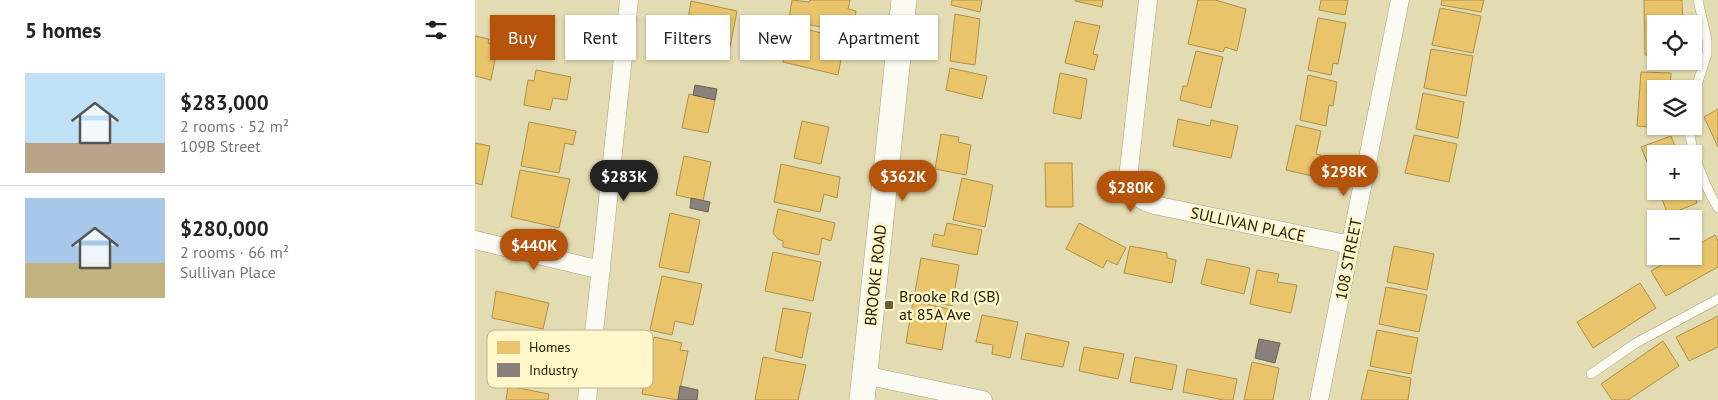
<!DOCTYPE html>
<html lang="en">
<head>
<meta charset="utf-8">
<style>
  body { margin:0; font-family:"PT Sans",sans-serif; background:#f2f2f2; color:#222; height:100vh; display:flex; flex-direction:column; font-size:19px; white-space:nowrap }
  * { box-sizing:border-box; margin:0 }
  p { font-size:16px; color:#767676 }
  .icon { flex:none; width:28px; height:28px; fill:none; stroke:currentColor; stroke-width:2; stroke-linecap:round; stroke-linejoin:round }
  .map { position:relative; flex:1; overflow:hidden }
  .drawer { display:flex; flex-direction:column; background:#fff; width:475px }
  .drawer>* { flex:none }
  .hud { position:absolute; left:15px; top:15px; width:475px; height:45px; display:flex; gap:10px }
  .buttons { position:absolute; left:1172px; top:15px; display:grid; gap:10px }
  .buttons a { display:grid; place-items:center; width:55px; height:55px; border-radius:0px; background:#fff; box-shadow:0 1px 4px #0004; font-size:25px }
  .price { position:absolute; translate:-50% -42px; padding:0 11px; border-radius:18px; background:#b45309; color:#fff; font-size:16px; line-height:32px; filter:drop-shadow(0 1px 2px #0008) }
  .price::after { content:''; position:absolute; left:50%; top:30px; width:15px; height:11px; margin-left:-8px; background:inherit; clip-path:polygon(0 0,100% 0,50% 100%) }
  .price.active { background:#222; color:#fff }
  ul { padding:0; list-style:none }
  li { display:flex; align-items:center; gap:15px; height:125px; padding:0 25px }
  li+li { border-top:1px solid #e0e0e0 }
  li span { display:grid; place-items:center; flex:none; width:140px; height:100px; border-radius:0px; color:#555 }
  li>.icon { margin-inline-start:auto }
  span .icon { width:60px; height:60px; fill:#fffc; stroke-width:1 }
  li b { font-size:21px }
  h2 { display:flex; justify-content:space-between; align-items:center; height:60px; padding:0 25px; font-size:21px }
  .pill { padding:0 18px; border-radius:0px; background:#fff; box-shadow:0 1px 4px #0004; font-size:18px; line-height:45px }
  .pill.active { background:#b45309; color:#fff }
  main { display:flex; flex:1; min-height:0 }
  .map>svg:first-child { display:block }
  .homes { fill:#e9c46a; stroke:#ad914a }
  .industry { fill:#8a817c; stroke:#6a6257 }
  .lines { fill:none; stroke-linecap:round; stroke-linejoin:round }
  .lane-casing { stroke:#aaa382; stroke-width:10 }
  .street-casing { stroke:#aaa382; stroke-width:19 }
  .secondary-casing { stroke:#aaa382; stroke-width:26 }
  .lane { stroke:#fbfaf3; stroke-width:9 }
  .street { stroke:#fbfaf3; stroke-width:18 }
  .secondary { stroke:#fbfaf3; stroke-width:25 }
  .poi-dot { fill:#655e3e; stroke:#fff6c9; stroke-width:2 }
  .labels { text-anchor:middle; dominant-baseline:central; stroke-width:5; stroke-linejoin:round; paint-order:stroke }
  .street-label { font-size:16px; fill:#211b00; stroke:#fff6c9 }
  .poi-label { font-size:16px; fill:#211b00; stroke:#fff6c9; text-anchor:start }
  .key { fill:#fff6c9; stroke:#bcb48d; stroke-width:1 }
  .key-label { font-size:14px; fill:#211b00 }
</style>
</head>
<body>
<main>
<section class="drawer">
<h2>5 homes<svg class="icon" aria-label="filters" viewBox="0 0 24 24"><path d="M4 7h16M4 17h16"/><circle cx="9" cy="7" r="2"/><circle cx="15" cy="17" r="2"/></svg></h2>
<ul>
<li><span style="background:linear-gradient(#bfe0f5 70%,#b9a48a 0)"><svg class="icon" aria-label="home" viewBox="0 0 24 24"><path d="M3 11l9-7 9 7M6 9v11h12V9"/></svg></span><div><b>$283,000</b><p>2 rooms · 52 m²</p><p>109B Street</p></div></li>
<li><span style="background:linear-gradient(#a9c7e8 65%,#c2b280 0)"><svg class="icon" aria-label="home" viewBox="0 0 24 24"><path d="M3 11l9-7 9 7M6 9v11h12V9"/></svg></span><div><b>$280,000</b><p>2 rooms · 66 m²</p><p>Sullivan Place</p></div></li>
</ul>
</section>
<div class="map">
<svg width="1243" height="400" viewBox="0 0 1243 400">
  <rect width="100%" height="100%" fill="#e3dbb1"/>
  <!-- homes -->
  <path class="homes" d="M 317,0 L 334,2 L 335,0 L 375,0 L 373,9 L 381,11 L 377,34 L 314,20 Z
    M 477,0 L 507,0 L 505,12 L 476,5 Z
    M 600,0 L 628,0 L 627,7 L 600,1 Z
    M 723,0 L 740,0 L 771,9 L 762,51 L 750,47 L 748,52 L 713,44 Z
    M 846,0 L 873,0 L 870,15 L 844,10 Z
    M 967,0 L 1009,0 L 1006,12 L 966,5 Z
    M 1169,0 L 1207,0 L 1208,24 L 1181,24 L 1181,54 L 1170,55 Z
    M 216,1 L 262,11 L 253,57 L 230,52 L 230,47 L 214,43 L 216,32 L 211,32 Z
    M 965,8 L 1006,16 L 998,53 L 957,45 Z
    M 480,14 L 505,19 L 500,65 L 475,61 Z
    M 843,18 L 871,23 L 863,64 L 858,63 L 856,75 L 833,70 Z
    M 600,21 L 625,26 L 618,54 L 623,55 L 619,70 L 590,63 Z
    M 315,25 L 370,39 L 363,75 L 308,62 Z
    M 0,36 L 14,39 L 13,43 L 23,45 L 16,80 L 0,76 Z
    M 956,49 L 998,56 L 991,96 L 949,88 Z
    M 721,51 L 748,57 L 736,108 L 705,100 L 708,86 L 712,86 Z
    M 475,68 L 512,76 L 507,99 L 471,90 Z
    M 61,70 L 96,77 L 92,100 L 78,98 L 75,110 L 49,105 L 53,80 L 59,81 Z
    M 1166,72 L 1196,73 L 1195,89 L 1181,89 L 1181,126 L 1194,126 L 1194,128 L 1162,126 Z
    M 585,73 L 612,79 L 606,119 L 578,113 Z
    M 833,75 L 862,82 L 858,106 L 854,105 L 851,126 L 825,120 Z
    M 948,93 L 989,102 L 983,138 L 941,129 Z
    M 214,94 L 240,100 L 233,133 L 207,128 Z
    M 1243,109 L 1243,147 L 1229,117 Z
    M 703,119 L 735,126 L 736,120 L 763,126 L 756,158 L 698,146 Z
    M 327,121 L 354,127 L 346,164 L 319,158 Z
    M 54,122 L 101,131 L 98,145 L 90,143 L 84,173 L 46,166 Z
    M 821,125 L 846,131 L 841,154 L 846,155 L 842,177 L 811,170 Z
    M 466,134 L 484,137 L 483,142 L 496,145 L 491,175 L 460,169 Z
    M 939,135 L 982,144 L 974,182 L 930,173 Z
    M 1196,136 L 1203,154 L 1181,154 L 1181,184 L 1166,147 Z
    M 0,143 L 15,146 L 7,185 L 0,183 Z
    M 209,156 L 236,162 L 228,201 L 201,195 Z
    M 570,163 L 597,163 L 598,207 L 571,207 Z
    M 306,164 L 365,177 L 362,198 L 349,194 L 345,212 L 299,202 Z
    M 45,170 L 95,179 L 84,228 L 36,217 Z
    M 487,178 L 518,185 L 510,227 L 478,220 Z
    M 1184,191 L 1218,191 L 1222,203 L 1193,215 Z
    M 303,209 L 360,223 L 356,241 L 347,238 L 344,255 L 308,247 L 308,241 L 303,239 L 298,233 Z
    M 195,213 L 225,220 L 214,273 L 184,267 Z
    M 472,223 L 507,230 L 502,255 L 457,246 L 459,234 L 469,236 Z
    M 604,223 L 651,248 L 642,265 L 632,260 L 628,268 L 591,249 Z
    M 1240,235 L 1243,241 L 1243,267 L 1191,296 L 1176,271 L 1202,256 L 1219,256 L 1219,247 Z
    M 655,246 L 692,253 L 692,258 L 701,260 L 697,283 L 649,273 Z
    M 919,246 L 959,254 L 952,290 L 912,282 Z
    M 298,252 L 346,262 L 338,301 L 290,291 Z
    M 446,258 L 484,265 L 477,306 L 439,298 Z
    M 732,259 L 775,268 L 769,294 L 726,284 Z
    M 782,270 L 804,274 L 802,282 L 822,285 L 816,313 L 775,304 Z
    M 187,276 L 227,284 L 218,325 L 200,321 L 197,335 L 175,330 Z
    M 1165,283 L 1181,308 L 1118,348 L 1102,322 Z
    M 911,287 L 952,295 L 944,332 L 904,324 Z
    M 21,291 L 74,303 L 68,329 L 17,318 Z
    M 438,301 L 474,309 L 467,350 L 431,343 Z
    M 308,308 L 336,313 L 327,358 L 300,351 Z
    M 507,315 L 543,322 L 535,358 L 517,354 L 518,345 L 501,342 Z
    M 1243,316 L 1243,347 L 1214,361 L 1201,337 Z
    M 902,330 L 943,338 L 936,374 L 895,366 Z
    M 551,333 L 594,342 L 588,367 L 546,359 Z
    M 179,337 L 207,343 L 205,350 L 213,351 L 203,400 L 167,394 Z
    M 1188,341 L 1204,366 L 1153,400 L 1137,400 L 1126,384 Z
    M 609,347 L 649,354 L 643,379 L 604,371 Z
    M 288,357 L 331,365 L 323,400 L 280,400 Z
    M 660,357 L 702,365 L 697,390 L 655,382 Z
    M 777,362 L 804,368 L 798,400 L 769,400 Z
    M 712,369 L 762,379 L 758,400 L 749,400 L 708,392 Z
    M 893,370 L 936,378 L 933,400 L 886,400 Z
    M 33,386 L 74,394 L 73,400 L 31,400 Z"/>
  <!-- industry -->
  <path class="industry" d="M 220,85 L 242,89 L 240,100 L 218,95 Z
    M 216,198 L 235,202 L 233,212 L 215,208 Z
    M 784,339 L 805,343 L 800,363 L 780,358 Z
    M 205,386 L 223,390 L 222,400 L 203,400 Z"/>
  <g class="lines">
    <defs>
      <path id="lane" d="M 1219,94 L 1232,54 L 1232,40 L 1223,0
        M 1213,126 C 1218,155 1228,183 1243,208
        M 1116,374 L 1161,343 L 1243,299"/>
      <path id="street" d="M 673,0 L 654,169 C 655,191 659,199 679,205 L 876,245
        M 0,240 L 126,270
        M 389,375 L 508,400
        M 112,400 L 154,0
        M 844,400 L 925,0"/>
      <path id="secondary" d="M 387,400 L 429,0"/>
    </defs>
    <!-- lane casing -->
    <use href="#lane" class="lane-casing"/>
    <!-- street casing -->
    <use href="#street" class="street-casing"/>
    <!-- secondary casing -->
    <use href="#secondary" class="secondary-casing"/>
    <!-- lane -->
    <use href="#lane" class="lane"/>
    <!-- street -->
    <use href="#street" class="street"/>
    <!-- secondary -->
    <use href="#secondary" class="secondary"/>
  </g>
  <!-- markers -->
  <rect class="poi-dot" x="409" y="300" width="10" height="10" rx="2.5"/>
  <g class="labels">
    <!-- street labels -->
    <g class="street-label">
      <text transform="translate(773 224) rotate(12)">SULLIVAN PLACE</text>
      <text transform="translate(873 259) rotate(-79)">108 STREET</text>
      <text transform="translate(400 275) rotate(-84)">BROOKE ROAD</text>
    </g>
    <!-- poi labels -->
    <g class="poi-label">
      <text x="424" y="296">Brooke Rd (SB)<tspan x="424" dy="18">at 85A Ave</tspan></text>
    </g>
  </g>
  <!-- legend -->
  <rect x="12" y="330" width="166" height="58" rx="8" class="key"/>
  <rect x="22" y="341" width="23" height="13" fill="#e9c46a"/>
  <rect x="22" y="363" width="23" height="14" fill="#8a817c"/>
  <g class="key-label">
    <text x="54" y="352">Homes</text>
    <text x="54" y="375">Industry</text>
  </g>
</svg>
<div class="buttons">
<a><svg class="icon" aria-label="locate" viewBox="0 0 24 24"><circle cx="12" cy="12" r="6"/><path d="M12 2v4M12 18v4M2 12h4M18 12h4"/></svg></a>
<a><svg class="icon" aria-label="layers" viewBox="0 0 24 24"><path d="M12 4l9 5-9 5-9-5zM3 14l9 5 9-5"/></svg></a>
<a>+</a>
<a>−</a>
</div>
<b class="price" style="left:869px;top:197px">$298K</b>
<b class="price active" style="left:149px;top:202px">$283K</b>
<b class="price" style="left:428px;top:202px">$362K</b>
<b class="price" style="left:656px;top:213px">$280K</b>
<b class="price" style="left:59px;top:271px">$440K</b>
<div class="hud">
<a class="pill active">Buy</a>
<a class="pill">Rent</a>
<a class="pill">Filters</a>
<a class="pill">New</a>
<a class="pill">Apartment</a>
</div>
</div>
</main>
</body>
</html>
